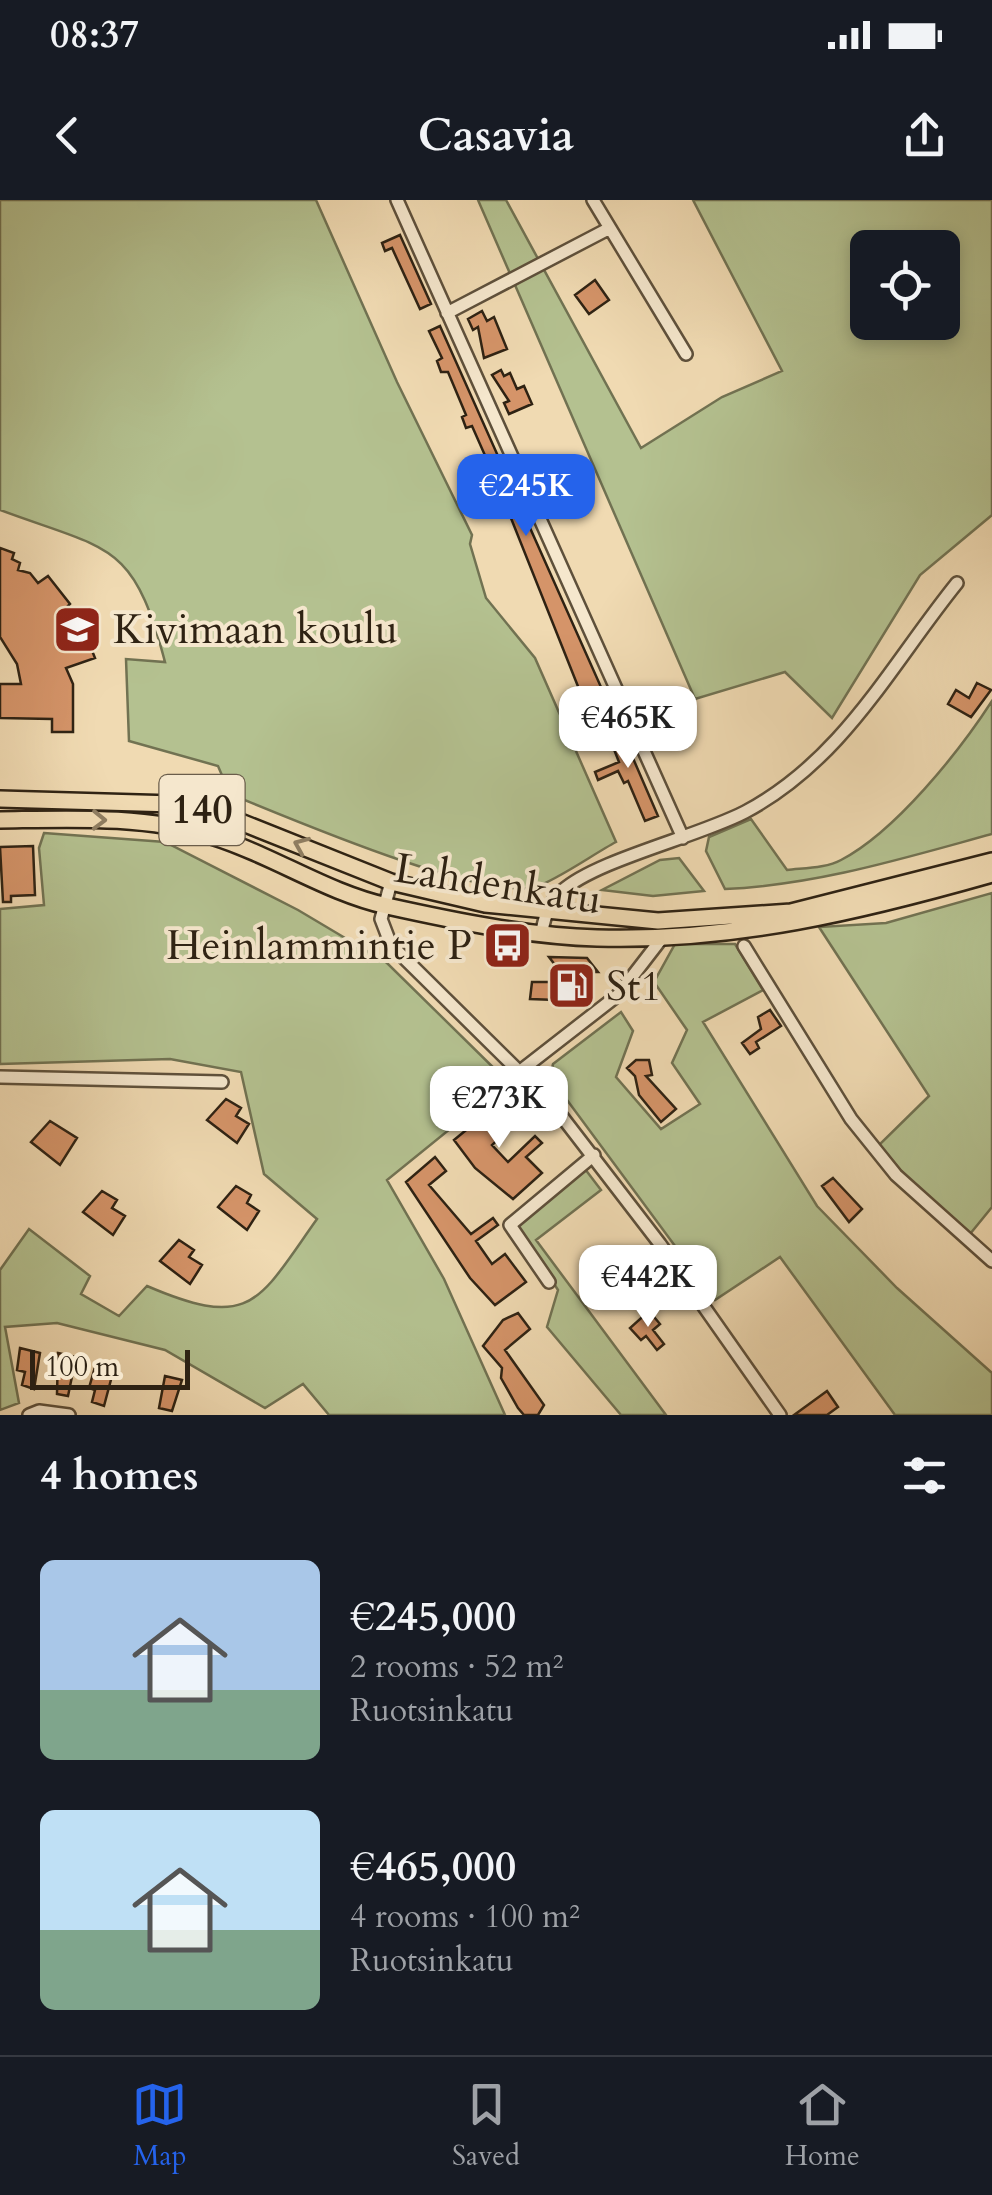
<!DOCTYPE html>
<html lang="en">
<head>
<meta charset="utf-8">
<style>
  body { margin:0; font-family:Cardo,serif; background:#20242c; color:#f1f3f6; height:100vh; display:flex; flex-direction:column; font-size:38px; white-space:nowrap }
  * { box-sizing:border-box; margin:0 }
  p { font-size:32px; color:#9ea1a6 }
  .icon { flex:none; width:55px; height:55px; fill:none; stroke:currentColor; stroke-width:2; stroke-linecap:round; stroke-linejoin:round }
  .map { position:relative; height:1215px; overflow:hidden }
  .drawer { display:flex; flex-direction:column; background:#171b24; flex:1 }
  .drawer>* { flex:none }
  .tools { position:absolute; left:850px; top:30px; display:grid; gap:20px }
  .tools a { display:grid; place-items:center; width:110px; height:110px; border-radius:15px; background:#171b24; box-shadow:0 5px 15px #0003; font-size:50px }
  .scale { position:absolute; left:30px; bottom:25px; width:160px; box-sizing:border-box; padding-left:10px; border:5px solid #2e2213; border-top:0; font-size:28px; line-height:35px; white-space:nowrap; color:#2e2213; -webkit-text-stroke:8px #f5e7cd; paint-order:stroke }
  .price { position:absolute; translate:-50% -85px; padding:0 22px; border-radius:20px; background:#fff; color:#222; font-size:32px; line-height:65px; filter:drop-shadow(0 2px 5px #0008) }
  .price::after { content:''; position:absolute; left:50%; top:60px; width:30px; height:22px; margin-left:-15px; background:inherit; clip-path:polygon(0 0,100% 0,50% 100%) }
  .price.current { background:#2563eb; color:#fff }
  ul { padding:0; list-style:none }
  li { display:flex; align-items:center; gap:30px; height:250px; padding:0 40px }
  li span { display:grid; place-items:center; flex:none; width:280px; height:200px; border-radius:15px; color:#555 }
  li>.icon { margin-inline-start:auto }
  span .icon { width:120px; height:120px; fill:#fffc; stroke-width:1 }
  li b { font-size:42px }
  h2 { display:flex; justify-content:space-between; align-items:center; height:120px; padding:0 40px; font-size:42px }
  .status { display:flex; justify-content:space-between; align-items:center; height:70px; padding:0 50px; background:#171b24; direction:ltr }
  .status svg { height:28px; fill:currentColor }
  header { display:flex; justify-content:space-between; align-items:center; height:130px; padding:0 40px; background:#171b24; font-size:45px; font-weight:700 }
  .dock { display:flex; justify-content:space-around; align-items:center; height:140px; border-top:2px solid #363941; background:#171b24; font-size:28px; color:#9ea1a6 }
  .dock a { display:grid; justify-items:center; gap:5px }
  .dock .current { color:#2563eb }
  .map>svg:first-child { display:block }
  .green { fill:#b4c190; stroke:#717252; stroke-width:2.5; fill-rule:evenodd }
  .building { fill:#d59469; stroke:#2e2213; stroke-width:2.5 }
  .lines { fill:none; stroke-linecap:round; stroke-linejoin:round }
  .minor-casing { stroke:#5e503b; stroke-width:16 }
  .major-casing { stroke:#2e2213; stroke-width:20 }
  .minor { stroke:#f5e7cd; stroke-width:11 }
  .major { stroke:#f0dab2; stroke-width:15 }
  .oneway { stroke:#8f7e62 }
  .labels { text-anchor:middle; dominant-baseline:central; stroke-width:8; stroke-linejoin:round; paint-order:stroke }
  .shield { fill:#f5e7cd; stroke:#6a5d4b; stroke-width:2.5 }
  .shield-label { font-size:40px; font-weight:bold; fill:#2e2213 }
  .poi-label { font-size:42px; fill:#2e2213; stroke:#f5e7cd; text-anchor:start }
  .street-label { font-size:42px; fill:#2e2213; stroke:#f5e7cd }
</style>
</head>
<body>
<div class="status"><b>08:37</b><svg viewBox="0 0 49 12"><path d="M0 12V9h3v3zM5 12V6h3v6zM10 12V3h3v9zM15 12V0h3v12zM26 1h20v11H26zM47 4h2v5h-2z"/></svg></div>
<header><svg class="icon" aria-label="back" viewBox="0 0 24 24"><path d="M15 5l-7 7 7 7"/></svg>Casavia<svg class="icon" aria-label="share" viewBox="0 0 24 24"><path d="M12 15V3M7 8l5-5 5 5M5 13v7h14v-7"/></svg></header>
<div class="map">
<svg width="992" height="1215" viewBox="0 0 992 1215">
  <rect width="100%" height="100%" fill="#f0dab2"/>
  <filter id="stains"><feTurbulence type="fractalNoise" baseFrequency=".002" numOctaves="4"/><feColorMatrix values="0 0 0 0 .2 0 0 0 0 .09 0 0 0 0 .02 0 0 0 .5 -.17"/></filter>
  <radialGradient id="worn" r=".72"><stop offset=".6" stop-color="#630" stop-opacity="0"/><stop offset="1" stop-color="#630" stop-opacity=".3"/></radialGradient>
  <!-- green -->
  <path class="green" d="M 0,0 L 316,0 L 397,182 L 472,335 L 470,344 L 486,398 L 535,458 L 616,642 C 595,653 554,682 535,687 C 482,701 287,617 230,594 L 218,566 L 129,541 L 126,459 L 165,462 C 133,340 110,351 0,310 Z
    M 478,0 L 506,0 L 641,248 L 722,197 L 782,171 L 693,0 L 992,0 L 992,315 L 920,375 L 832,518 L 785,472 L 695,499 ZM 868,48 L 942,48 L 942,122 L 868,122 Z
    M 992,501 L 992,634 C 904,658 817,685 725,689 L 706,651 L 709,637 L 751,619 L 787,670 C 803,668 827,668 841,660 C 895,632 959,552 992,501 Z
    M 44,633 L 165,642 L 298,710 L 387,763 L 508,882 L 387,980 L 444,1079 L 505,1215 L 329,1215 L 303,1184 L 265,1208 L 165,1150 L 57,1123 L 5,1127 L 19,1203 L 0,1210 L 0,1070 L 29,1029 L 90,1076 L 81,1094 L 119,1116 L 147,1086 C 252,1131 258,1102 317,1019 L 264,974 L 241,872 L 170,859 L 0,864 L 0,709 L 44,705 L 39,648 Z
    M 679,658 L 704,691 L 653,696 L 602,690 L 660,660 Z
    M 992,693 L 992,1007 L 970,1034 L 909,980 L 879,945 L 929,896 L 819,727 L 886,723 Z
    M 675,744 L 735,744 L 763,790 L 703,822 L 817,1006 L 897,1088 L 992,1173 L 992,1215 L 895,1215 L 780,1057 L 715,1100 L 550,877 L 553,864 L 621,812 L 633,831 L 616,877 L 661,929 L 700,904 L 672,863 L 687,830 L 654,782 Z
    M 585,969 L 601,990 L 536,1040 L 666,1215 L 621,1215 L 547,1127 L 558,1090 L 518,1026 Z"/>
  <!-- building -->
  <path class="building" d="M 400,35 L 431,104 L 420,109 L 392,48 L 385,51 L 382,43 Z
    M 595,80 L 609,100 L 589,114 L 575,95 Z
    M 482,111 L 487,121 L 494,117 L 507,149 L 484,158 L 478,127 L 473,130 L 468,119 Z
    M 440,126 L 609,505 L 589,514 L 495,278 L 472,226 L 466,228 L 462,217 L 466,215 L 448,172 L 441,172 L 437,161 L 442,158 L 429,131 Z
    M 501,170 L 504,176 L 510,173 L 517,189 L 524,186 L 532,204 L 509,214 L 504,203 L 509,201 L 492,175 Z
    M 0,348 L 14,353 L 12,359 L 20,363 L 18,370 L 30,373 L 38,383 L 48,376 L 70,404 L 67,407 L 77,425 L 81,423 L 95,458 L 66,468 L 73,484 L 73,532 L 52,532 L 52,519 L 0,518 L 0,484 L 21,484 L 17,464 L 0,437 Z
    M 977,483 L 991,490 L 971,517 L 948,504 L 956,490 L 969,498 Z
    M 616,519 L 658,616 L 645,621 L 628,581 L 624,583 L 618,571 L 598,580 L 595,572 L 619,562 L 604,524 Z
    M 33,646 L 35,695 L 11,696 L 11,702 L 3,702 L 0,647 Z
    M 549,757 L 587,758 L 598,772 L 584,772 L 584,801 L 530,799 L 532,782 L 568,782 Z
    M 770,810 L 781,826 L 756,842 L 759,848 L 750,854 L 742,843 L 761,829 L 758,817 Z
    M 636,860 L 649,860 L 652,875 L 646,876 L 676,909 L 661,922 L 639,895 L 635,876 L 627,868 Z
    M 226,899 L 241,908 L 236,916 L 249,924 L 237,943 L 207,920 Z
    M 504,899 L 521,918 L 492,945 L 508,962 L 535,936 L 542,943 L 526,957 L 542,973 L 513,999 L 475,968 L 454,940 Z
    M 50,921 L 77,938 L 60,965 L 31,942 Z
    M 435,957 L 446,971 L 429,985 L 471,1034 L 493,1018 L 498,1025 L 476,1041 L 492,1064 L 505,1054 L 526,1082 L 495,1105 L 470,1078 L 406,982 Z
    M 833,978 L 862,1009 L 849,1022 L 822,986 Z
    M 236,986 L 251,995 L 247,1003 L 259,1011 L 247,1030 L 218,1007 Z
    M 102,991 L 117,1000 L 112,1008 L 125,1016 L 113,1035 L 83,1012 Z
    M 179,1040 L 194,1050 L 189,1057 L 202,1065 L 190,1084 L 160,1061 Z
    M 649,1111 L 660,1124 L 653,1130 L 664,1144 L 657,1150 L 646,1136 L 641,1140 L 630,1128 Z
    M 518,1113 L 530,1129 L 505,1150 L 544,1205 L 538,1215 L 524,1215 L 518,1208 L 501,1178 L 502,1168 L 483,1146 L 503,1120 Z
    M 20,1148 L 40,1153 L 34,1189 L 22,1185 L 25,1172 L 17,1170 Z
    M 58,1153 L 76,1157 L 68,1196 L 57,1194 Z
    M 95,1167 L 113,1172 L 104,1206 L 92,1202 L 95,1190 L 89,1188 Z
    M 165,1176 L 182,1180 L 172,1211 L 159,1208 Z
    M 827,1191 L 838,1207 L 827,1215 L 794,1215 Z"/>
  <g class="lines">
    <defs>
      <path id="minor" d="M 397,0 L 683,638
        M 593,0 L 686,154
        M 447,113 L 610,28
        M 391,682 L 381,719 L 391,745 L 553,905 L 660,1044 L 780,1215
        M 542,731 C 545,715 549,703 562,691 C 596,660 697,637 745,612 C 843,560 890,466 957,383
        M 744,746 L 851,919 L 896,975 L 992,1061
        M 519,872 L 618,795 L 662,738
        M 0,877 L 222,882
        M 549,1082 L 510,1025 L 594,955
        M 29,1215 L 39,1211 L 69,1215"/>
      <path id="major" d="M 0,599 L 174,604 L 223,615 L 391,682 L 485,704 L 658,721 L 791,712 L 992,661
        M 0,620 C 70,619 143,615 211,636 C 271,654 327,693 387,706 C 455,721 527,736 597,738 C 734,742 862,711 992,674"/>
    </defs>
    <!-- minor casing -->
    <use href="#minor" class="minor-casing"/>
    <!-- major casing -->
    <use href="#major" class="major-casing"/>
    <!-- minor -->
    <use href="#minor" class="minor"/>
    <!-- major -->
    <use href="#major" class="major"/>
  </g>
  <!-- one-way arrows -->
  <defs><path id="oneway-chevron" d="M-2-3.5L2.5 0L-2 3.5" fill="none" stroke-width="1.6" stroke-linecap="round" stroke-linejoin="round" transform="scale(2.5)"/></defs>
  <g class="oneway">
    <use href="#oneway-chevron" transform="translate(99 620) rotate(1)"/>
    <use href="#oneway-chevron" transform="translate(301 645) rotate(-157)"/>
  </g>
  <!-- icons -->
  <defs>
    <symbol id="school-square" viewBox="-11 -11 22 22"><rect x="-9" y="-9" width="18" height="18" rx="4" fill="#8f2418" stroke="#f5e7cd"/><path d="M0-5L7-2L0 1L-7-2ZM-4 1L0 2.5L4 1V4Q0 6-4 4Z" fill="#fff"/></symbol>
    <symbol id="bus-square" viewBox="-11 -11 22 22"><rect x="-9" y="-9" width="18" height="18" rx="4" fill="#8f2418" stroke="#f5e7cd"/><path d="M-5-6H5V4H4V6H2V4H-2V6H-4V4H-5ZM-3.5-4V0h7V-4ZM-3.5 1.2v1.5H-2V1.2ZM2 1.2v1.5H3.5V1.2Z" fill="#fff"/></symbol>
    <symbol id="fuel-square" viewBox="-11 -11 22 22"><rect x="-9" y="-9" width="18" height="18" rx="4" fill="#8f2418" stroke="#f5e7cd"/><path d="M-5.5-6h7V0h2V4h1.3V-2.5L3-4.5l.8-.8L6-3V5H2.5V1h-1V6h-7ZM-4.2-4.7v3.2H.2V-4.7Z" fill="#fff"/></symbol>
  </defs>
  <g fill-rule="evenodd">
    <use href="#school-square" x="50" y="402" width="55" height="55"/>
    <use href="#bus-square" x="480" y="718" width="55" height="55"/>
    <use href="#fuel-square" x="544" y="758" width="55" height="55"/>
  </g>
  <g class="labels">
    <!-- shield labels -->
    <rect class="shield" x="159.5" y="575" width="85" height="70" rx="8"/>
    <g class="shield-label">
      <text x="202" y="610">140</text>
    </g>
    <!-- poi labels -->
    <g class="poi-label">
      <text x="113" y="429">Kivimaan koulu</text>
      <text x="472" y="745" text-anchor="end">Heinlammintie P</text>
      <text x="606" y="786">St1</text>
    </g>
    <!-- street labels -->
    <g class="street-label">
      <text transform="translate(498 684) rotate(9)">Lahdenkatu</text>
    </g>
  </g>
  <rect width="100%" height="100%" filter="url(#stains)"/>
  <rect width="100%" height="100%" fill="url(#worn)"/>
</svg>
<div class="tools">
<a><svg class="icon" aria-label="locate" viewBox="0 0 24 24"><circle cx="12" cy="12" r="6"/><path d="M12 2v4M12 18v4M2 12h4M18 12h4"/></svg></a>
</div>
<div class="scale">100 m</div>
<b class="price current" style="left:526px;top:339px">€245K</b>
<b class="price" style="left:628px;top:571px">€465K</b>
<b class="price" style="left:499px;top:951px">€273K</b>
<b class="price" style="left:648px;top:1130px">€442K</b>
</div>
<section class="drawer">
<h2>4 homes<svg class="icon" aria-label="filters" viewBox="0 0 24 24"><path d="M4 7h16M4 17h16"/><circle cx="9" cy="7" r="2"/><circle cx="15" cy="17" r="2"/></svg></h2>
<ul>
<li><span style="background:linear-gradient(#a9c7e8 65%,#7fa58c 0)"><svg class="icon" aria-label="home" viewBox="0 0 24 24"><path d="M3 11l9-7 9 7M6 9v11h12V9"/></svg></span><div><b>€245,000</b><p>2 rooms · 52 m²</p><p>Ruotsinkatu</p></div></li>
<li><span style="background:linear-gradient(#bfe0f5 60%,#7fa58c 0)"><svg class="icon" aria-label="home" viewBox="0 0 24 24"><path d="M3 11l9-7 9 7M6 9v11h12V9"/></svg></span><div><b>€465,000</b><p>4 rooms · 100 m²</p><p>Ruotsinkatu</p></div></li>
</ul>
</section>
<nav class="dock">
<a class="current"><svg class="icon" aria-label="map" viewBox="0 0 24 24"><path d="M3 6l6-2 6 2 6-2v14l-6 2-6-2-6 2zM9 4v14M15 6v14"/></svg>Map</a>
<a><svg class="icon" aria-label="saved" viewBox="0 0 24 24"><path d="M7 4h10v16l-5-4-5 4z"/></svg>Saved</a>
<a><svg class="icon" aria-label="home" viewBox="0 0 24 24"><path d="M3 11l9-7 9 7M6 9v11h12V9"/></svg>Home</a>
</nav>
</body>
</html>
